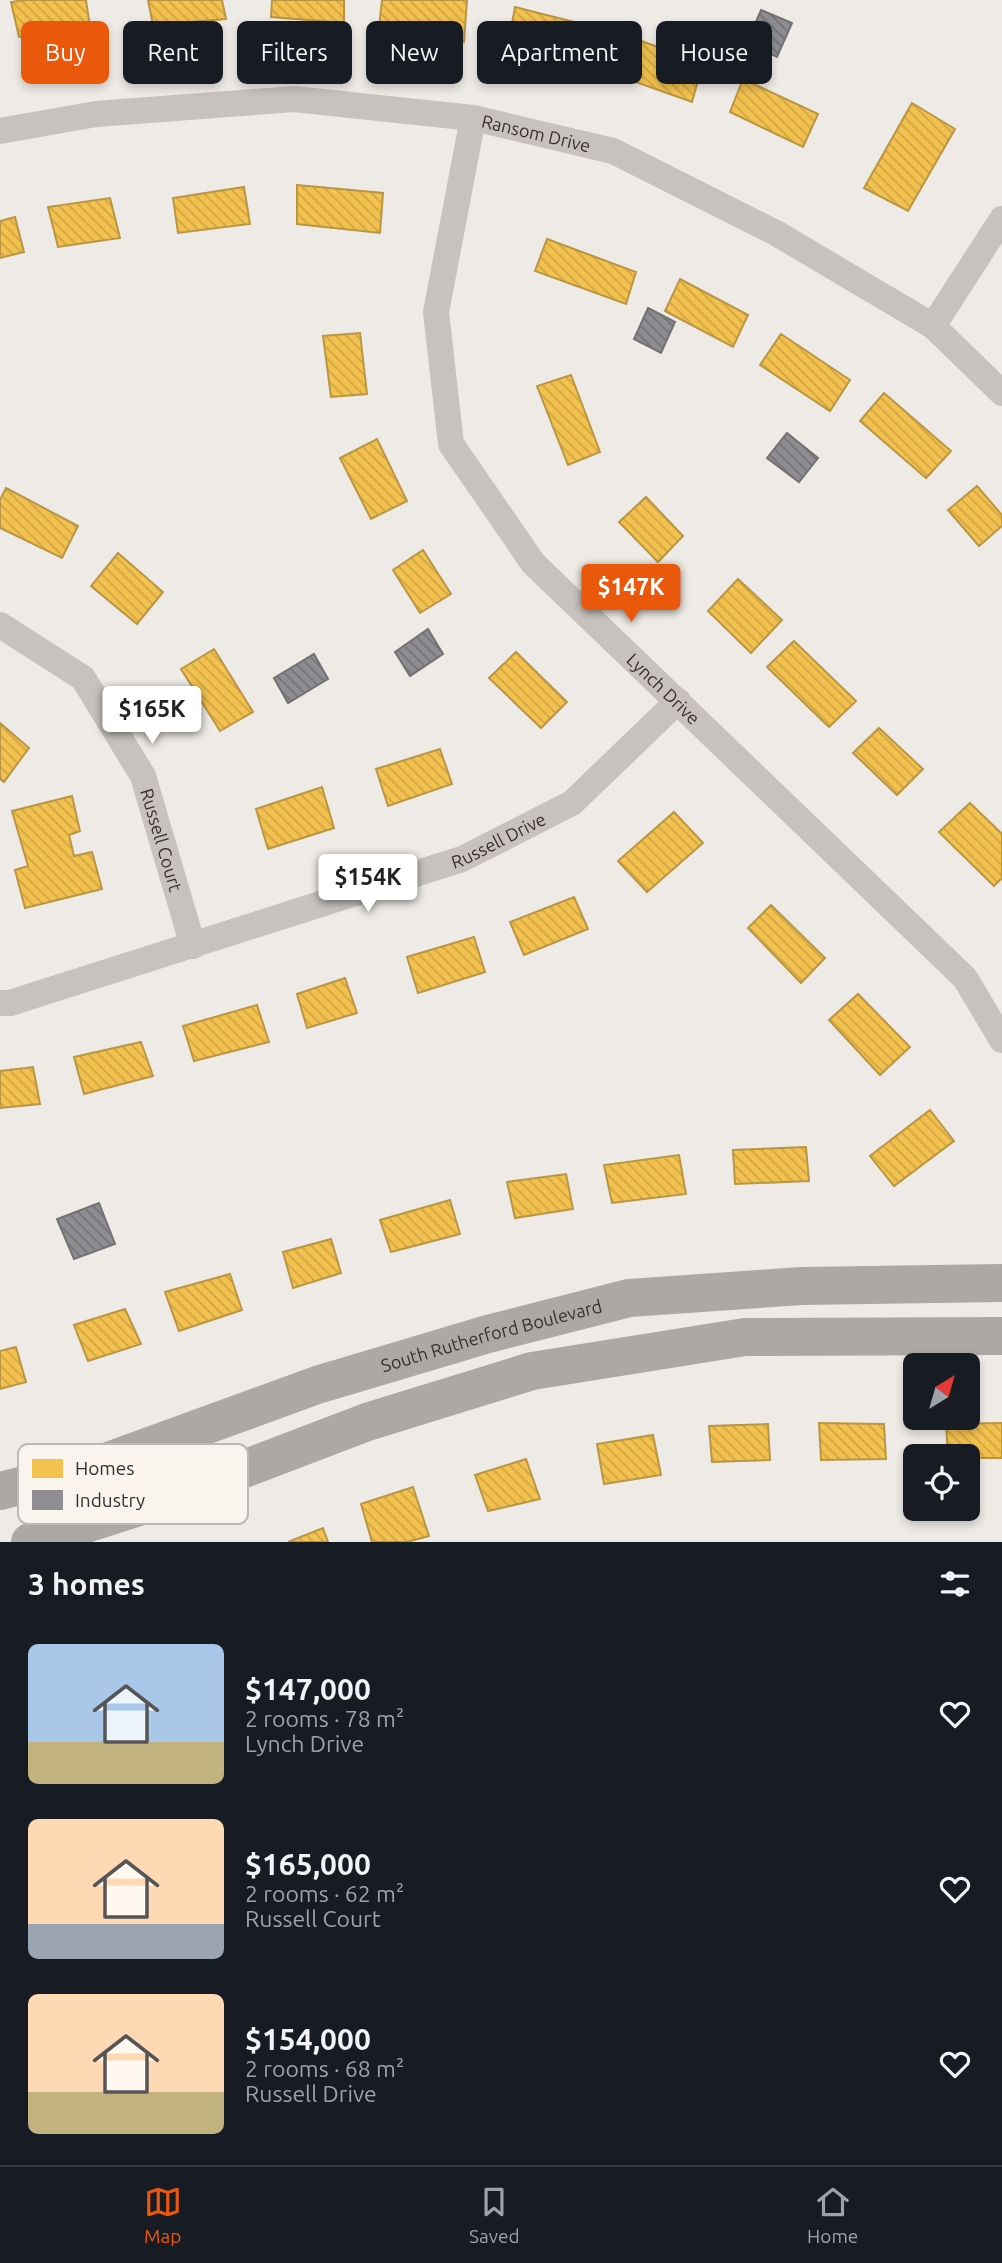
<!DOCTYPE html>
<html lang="en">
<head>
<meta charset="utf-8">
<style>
  body { margin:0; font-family:Ubuntu,sans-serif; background:#242831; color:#f1f3f6; height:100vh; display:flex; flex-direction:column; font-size:26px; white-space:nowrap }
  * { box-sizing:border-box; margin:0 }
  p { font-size:23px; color:#9ea1a6 }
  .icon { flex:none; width:38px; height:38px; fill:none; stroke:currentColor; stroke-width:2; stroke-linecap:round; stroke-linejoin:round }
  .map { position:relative; height:1542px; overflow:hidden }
  .side { display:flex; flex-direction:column; background:#171b24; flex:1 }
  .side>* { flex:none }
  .hud { position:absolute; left:21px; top:21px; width:961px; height:63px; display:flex; gap:14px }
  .needle { width:46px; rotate:37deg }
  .controls { position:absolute; left:903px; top:1353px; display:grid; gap:14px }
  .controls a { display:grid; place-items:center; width:77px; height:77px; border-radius:10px; background:#171b24; box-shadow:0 4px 10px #0003; font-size:35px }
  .price { position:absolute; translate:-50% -60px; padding:0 16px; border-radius:7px; background:#fff; color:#222; font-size:23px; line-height:46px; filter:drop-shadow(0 2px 4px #0008) }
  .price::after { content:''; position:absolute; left:50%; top:42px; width:21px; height:16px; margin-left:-10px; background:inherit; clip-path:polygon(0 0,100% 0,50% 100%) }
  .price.on { background:#ea580c; color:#fff }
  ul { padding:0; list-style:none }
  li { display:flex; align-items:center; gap:21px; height:175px; padding:0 28px }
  li span { display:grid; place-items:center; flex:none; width:196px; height:140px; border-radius:10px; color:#555 }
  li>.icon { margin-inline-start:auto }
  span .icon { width:84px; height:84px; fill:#fffc; stroke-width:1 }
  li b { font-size:30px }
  h2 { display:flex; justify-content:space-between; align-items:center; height:84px; padding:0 28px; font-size:30px }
  .pill { padding:0 24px; border-radius:10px; background:#171b24; box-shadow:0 4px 10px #0003; font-size:24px; line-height:63px }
  .pill.on { background:#ea580c; color:#fff }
  .tabs { display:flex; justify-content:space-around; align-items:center; height:98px; border-top:2px solid #363941; background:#171b24; font-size:19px; color:#9ea1a6 }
  .tabs a { display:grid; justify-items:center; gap:4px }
  .tabs .on { color:#ea580c }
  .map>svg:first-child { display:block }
  .homes { fill:url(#homes-back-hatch); stroke:#ba9644; stroke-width:2 }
  .industry { fill:url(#industry-back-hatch); stroke:#747173; stroke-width:2 }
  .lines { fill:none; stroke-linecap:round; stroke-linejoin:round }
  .minor { stroke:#c7c2be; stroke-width:26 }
  .trunk { stroke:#aca8a4; stroke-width:38 }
  .labels { text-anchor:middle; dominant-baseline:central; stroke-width:7; stroke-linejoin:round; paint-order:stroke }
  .street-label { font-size:18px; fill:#39302c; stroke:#f9f4ee }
  .key { fill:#f9f4ee; stroke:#bfb9b4; stroke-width:2 }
  .key-label { font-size:19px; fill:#39302c }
</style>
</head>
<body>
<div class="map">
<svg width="1002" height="1542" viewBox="0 0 1002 1542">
  <defs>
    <pattern id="homes-back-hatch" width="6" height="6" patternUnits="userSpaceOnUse" patternTransform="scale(1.75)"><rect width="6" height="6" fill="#f2c14e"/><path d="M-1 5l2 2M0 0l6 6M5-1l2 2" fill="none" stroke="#d0a644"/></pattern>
    <pattern id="industry-back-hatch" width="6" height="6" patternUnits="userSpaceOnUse" patternTransform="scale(1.75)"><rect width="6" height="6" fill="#8d8d92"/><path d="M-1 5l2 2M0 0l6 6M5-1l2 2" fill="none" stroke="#747477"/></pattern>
  </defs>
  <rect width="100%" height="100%" fill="#eeeae5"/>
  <!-- homes -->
  <path class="homes" d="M 25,0 L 86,0 L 90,27 L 19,37 L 11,2 Z
    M 148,0 L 222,0 L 226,19 L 153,25 Z
    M 272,0 L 344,0 L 344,23 L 271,17 Z
    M 382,0 L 467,0 L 464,42 L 379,28 Z
    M 515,7 L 590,26 L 582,65 L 508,45 Z
    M 630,37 L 703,63 L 692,102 L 619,76 Z
    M 743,79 L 818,114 L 803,147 L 730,112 Z
    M 912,103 L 955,129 L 908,211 L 864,188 Z
    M 297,185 L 383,193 L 380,233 L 297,224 Z
    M 244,187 L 250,224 L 178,233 L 173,198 Z
    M 110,198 L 120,238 L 58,247 L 48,207 Z
    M 15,217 L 24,252 L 0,258 L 0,221 Z
    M 547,239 L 636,272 L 626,304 L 535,271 Z
    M 680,279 L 748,315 L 733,347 L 665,311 Z
    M 360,333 L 367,394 L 331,397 L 323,336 Z
    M 781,334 L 850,380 L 830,411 L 760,365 Z
    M 571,375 L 600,452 L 568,465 L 537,386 Z
    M 884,393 L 951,451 L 926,478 L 860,421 Z
    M 377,439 L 407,501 L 371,519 L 340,458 Z
    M 977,486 L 1002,515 L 1002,526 L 979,546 L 948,510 Z
    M 6,488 L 78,526 L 62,558 L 0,528 L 0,500 Z
    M 646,497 L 683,536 L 658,562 L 619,522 Z
    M 423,550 L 451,594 L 420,613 L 393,570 Z
    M 118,553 L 163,592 L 137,624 L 91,586 Z
    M 738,579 L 782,620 L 751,653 L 708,611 Z
    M 794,641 L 856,701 L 829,727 L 767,667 Z
    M 214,649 L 253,712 L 220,731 L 181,669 Z
    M 516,652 L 567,702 L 541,728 L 489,678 Z
    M 0,723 L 29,748 L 4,782 L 0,779 Z
    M 879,728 L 923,769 L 897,795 L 853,753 Z
    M 440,749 L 452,784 L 388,806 L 376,769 Z
    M 322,787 L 334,828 L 268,849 L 256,809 Z
    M 72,796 L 80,831 L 69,835 L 74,856 L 92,852 L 102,889 L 25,908 L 15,870 L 28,866 L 12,811 Z
    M 970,803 L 1002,834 L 1002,878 L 994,886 L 939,832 Z
    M 674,812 L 703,843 L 647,892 L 618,861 Z
    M 574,897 L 588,929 L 524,955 L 510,922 Z
    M 771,905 L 825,958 L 801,983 L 748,928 Z
    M 474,937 L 485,972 L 418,993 L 407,957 Z
    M 345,978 L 357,1013 L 307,1028 L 297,994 Z
    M 858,994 L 910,1047 L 880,1075 L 829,1020 Z
    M 257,1005 L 269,1042 L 194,1061 L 183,1026 Z
    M 141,1042 L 153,1076 L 84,1094 L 74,1057 Z
    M 33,1067 L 40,1104 L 0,1108 L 0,1071 Z
    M 930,1110 L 954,1141 L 894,1186 L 870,1156 Z
    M 806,1147 L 809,1181 L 735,1184 L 733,1150 Z
    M 679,1155 L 686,1194 L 612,1203 L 604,1165 Z
    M 566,1174 L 573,1209 L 515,1218 L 507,1182 Z
    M 450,1200 L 460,1234 L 391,1252 L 380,1220 Z
    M 331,1239 L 341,1273 L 293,1288 L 283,1252 Z
    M 230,1274 L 242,1310 L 179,1331 L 165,1292 Z
    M 125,1309 L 141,1344 L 88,1361 L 74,1325 Z
    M 16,1347 L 26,1382 L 0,1389 L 0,1351 Z
    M 819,1423 L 884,1424 L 886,1459 L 821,1460 Z
    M 1002,1423 L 1002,1458 L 968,1458 L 968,1456 L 948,1456 L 946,1424 Z
    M 768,1424 L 770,1460 L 712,1462 L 709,1426 Z
    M 653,1435 L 661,1475 L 604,1484 L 597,1444 Z
    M 526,1459 L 540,1499 L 488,1511 L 475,1475 Z
    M 413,1487 L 429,1536 L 407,1542 L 372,1542 L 361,1504 Z
    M 323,1528 L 328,1542 L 288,1542 Z"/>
  <!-- industry -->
  <path class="industry" d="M 761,10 L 792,23 L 777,57 L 747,43 Z
    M 648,308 L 675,322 L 661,353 L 634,339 Z
    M 787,433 L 818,458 L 799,482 L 767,458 Z
    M 428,629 L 443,654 L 410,676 L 395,652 Z
    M 314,654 L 328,679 L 288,703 L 274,678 Z
    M 99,1203 L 115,1244 L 74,1259 L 57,1219 Z"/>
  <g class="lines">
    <!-- minor -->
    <g class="minor">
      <path id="s1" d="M 473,118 L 436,312 L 451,444 L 533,563 L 965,978 L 1002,1040"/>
      <path id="s2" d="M 0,131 L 96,114 L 294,99 L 473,118 L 613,151 L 776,233 L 933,326 L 1002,393"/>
      <path d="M 933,326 L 1002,219"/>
      <path id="s3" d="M 0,625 L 83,678 L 143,776 L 193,946"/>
      <path id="s4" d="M 0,1003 L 10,1003 L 462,859 L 572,803 L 678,701"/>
    </g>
    <!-- trunk -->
    <g class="trunk">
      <path id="s5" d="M 0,1491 L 86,1469 L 317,1385 L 488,1334 L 629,1298 L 802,1286 L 1002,1283"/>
      <path d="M 30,1542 L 176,1495 L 367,1422 L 532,1371 L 745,1337 L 1002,1336"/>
    </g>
  </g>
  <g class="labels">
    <!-- street labels -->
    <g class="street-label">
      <text stroke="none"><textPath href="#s2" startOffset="541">Ransom Drive</textPath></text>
      <text stroke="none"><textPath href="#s1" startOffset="656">Lynch Drive</textPath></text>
      <text stroke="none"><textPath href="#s3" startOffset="280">Russell Court</textPath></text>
      <text stroke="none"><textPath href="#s4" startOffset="525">Russell Drive</textPath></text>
      <text stroke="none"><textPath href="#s5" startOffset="516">South Rutherford Boulevard</textPath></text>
    </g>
  </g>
  <!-- legend -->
  <rect x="18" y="1444" width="230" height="80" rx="10" class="key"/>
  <rect x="32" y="1459" width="31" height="19" fill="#f2c14e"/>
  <rect x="32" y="1490" width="31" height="20" fill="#8d8d92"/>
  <g class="key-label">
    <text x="75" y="1475">Homes</text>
    <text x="75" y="1507">Industry</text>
  </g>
</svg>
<div class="controls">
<a><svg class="needle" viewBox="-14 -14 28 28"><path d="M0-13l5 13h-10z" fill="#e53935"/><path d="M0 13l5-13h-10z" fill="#9ea1a6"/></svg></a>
<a><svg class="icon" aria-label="locate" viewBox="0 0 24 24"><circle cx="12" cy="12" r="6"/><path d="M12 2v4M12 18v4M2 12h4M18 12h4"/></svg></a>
</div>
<b class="price on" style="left:631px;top:624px">$147K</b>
<b class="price" style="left:152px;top:746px">$165K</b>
<b class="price" style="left:368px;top:914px">$154K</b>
<div class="hud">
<a class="pill on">Buy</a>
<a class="pill">Rent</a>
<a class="pill">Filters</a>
<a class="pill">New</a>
<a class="pill">Apartment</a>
<a class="pill">House</a>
</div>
</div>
<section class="side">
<h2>3 homes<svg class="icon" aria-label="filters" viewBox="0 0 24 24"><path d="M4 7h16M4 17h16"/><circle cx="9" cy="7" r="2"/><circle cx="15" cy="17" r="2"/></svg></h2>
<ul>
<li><span style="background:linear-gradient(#a9c7e8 70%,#c2b280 0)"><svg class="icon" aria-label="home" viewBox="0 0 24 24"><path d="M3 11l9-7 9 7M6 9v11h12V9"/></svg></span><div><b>$147,000</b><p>2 rooms · 78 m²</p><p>Lynch Drive</p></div><svg class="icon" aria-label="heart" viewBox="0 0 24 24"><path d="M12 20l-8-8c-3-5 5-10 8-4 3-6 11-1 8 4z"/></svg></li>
<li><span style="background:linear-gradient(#ffd9b3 75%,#9aa5b1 0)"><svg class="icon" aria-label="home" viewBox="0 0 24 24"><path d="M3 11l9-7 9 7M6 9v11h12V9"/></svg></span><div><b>$165,000</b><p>2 rooms · 62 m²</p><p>Russell Court</p></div><svg class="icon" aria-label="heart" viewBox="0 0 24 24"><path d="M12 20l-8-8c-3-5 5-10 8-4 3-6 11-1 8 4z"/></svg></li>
<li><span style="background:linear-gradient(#ffd9b3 70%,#c2b280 0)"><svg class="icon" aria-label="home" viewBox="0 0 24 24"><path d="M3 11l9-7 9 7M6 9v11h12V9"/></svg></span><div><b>$154,000</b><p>2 rooms · 68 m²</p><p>Russell Drive</p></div><svg class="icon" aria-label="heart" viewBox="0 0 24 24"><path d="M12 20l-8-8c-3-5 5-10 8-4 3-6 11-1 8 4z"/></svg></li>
</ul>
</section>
<nav class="tabs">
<a class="on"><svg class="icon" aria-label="map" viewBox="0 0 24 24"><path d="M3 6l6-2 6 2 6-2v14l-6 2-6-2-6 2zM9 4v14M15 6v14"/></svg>Map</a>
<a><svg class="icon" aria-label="saved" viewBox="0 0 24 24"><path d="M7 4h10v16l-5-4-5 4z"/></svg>Saved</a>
<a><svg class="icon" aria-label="home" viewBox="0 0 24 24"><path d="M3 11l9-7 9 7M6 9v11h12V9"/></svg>Home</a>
</nav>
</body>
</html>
